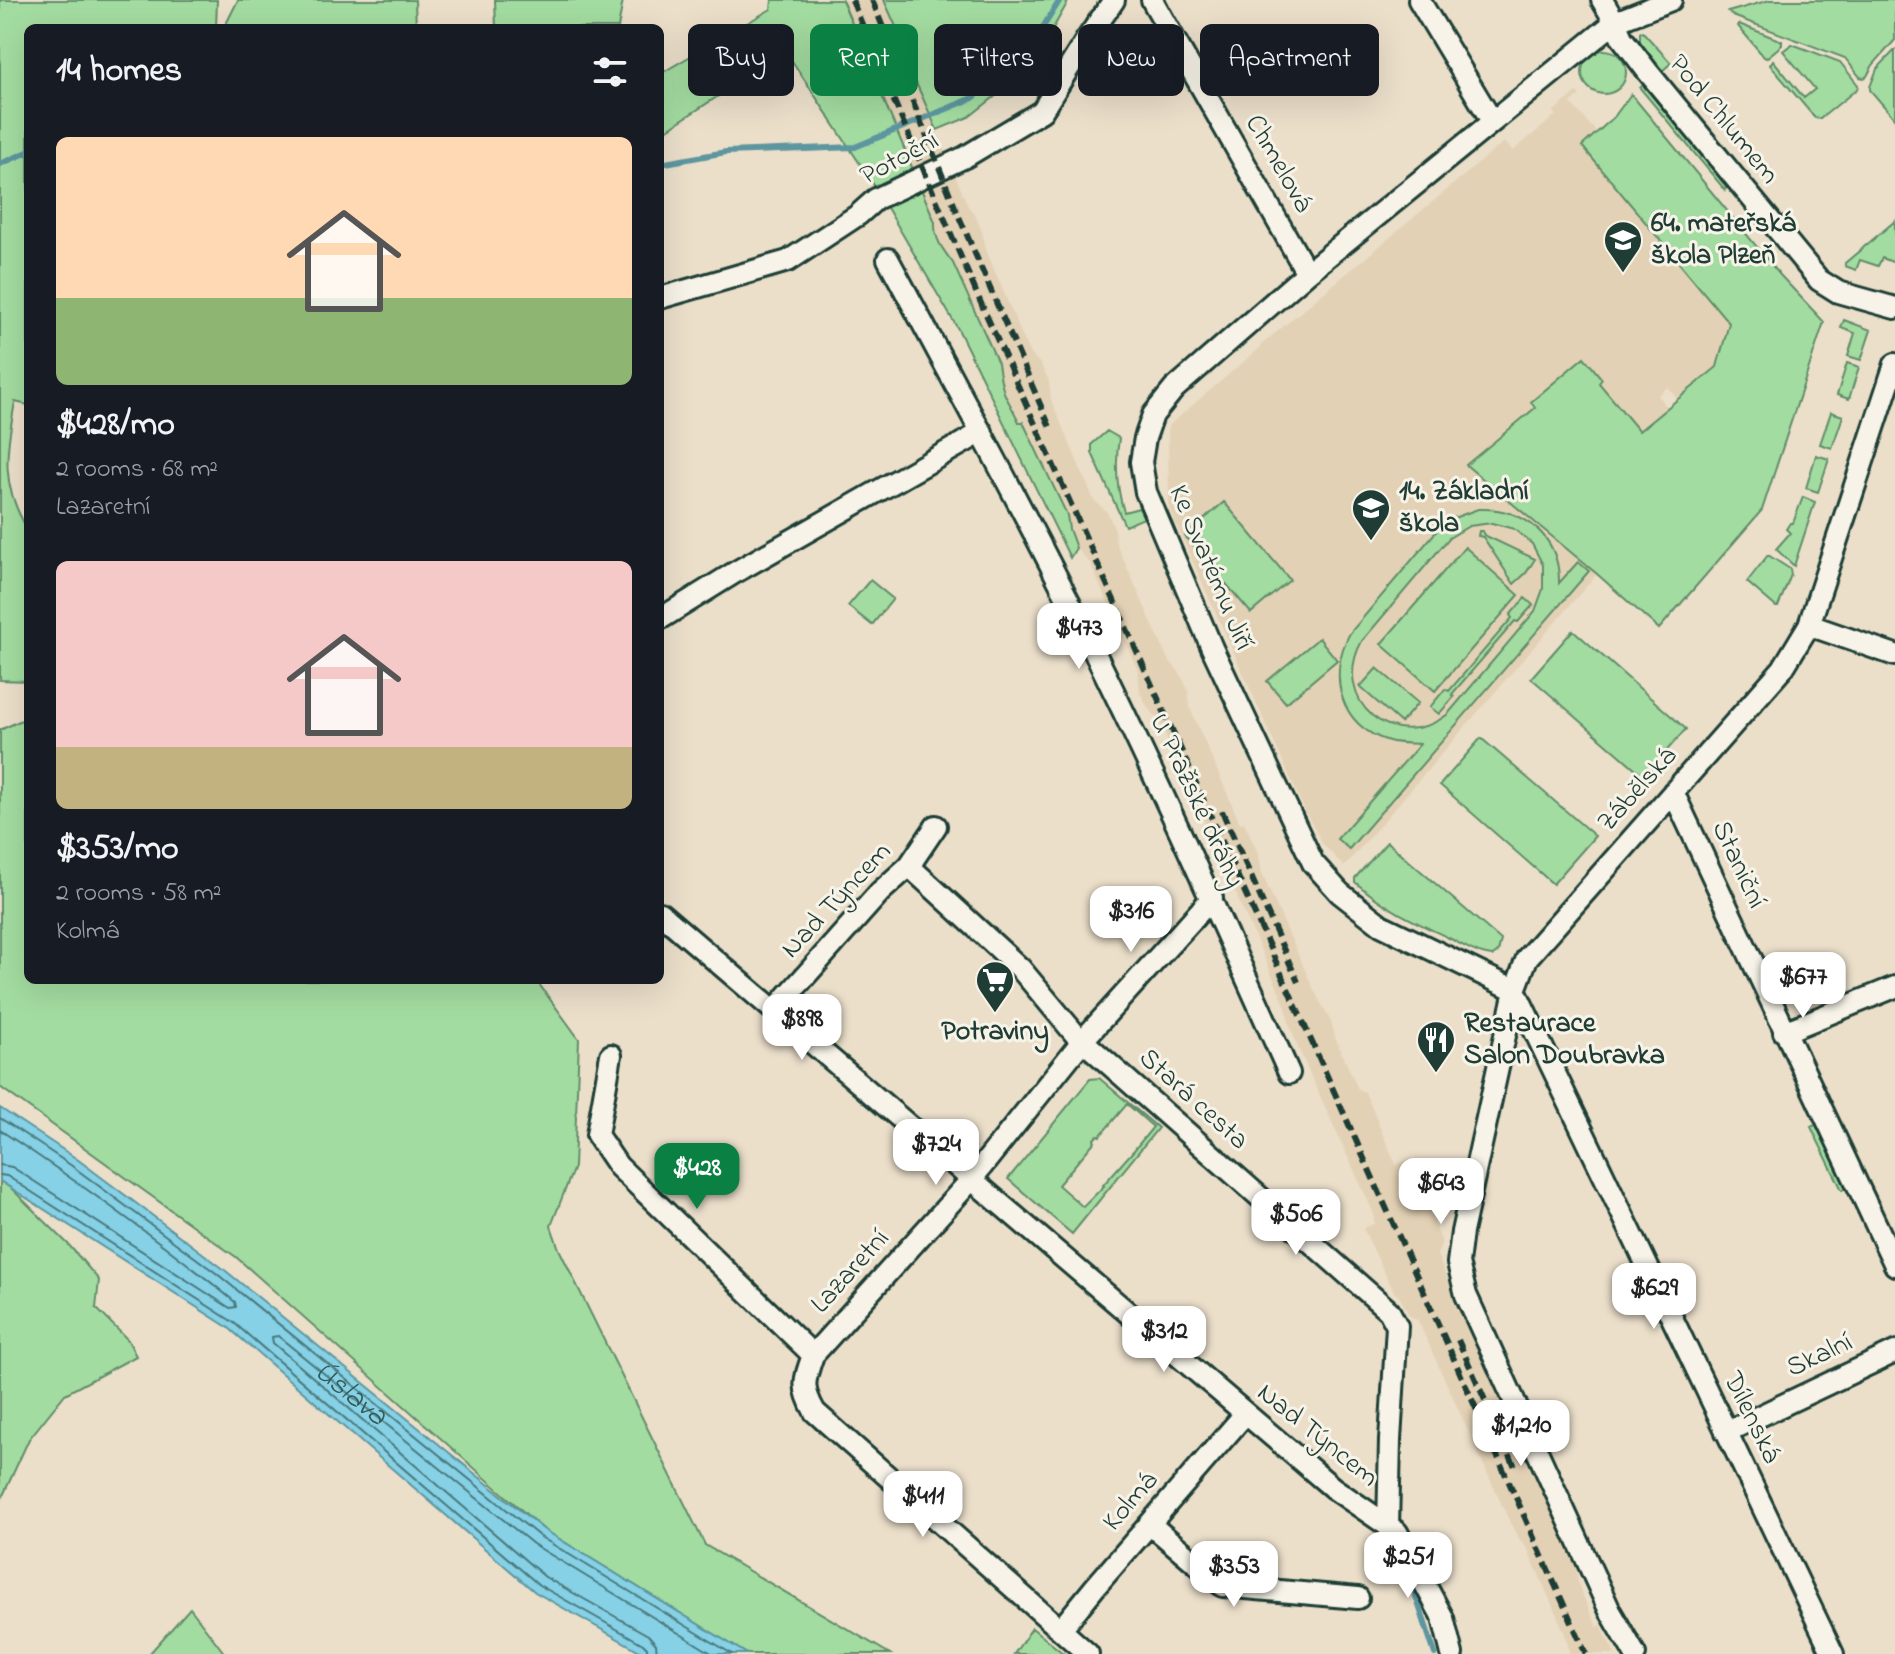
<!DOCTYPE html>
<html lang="en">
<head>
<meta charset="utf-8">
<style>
  body { margin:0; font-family:"Indie Flower",sans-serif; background:#20242c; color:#f1f3f6; height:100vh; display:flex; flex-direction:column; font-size:30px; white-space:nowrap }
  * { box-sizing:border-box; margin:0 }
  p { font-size:26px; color:#9ea1a6 }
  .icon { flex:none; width:44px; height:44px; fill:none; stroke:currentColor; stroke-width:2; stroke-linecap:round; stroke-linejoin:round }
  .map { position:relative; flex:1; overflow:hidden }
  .panel { position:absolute; left:24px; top:24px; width:640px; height:960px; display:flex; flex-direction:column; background:#171b24; border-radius:12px; box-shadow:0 8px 32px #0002 }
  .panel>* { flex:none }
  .banner { position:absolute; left:688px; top:24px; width:760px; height:72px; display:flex; gap:16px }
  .price { position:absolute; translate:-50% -68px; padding:0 18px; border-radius:16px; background:#fff; color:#222; font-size:26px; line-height:52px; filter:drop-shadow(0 2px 4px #0008) }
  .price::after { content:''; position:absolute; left:50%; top:48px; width:24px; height:18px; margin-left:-12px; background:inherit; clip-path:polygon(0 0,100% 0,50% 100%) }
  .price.current { background:#0b8043; color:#fff }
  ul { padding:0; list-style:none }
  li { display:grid; align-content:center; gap:16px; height:424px; padding:0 32px }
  li span { display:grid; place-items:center; height:248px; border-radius:12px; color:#555 }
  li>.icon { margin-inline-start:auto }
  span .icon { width:144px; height:144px; fill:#fffc; stroke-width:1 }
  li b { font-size:34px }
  h2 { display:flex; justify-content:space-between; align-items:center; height:96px; padding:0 32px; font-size:34px }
  .pill { padding:0 28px; border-radius:12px; background:#171b24; box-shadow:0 8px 32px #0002; font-size:28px; line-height:72px }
  .pill.current { background:#0b8043; color:#fff }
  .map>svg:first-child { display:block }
  .built { fill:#e3d1b5 }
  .green { fill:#a3dca0; stroke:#618c6a; stroke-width:2; fill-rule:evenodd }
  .water { fill:#86d1e6; stroke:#5d969f; stroke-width:2 }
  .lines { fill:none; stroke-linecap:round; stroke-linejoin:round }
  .shore { stroke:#48787b; stroke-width:2 }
  .stream { stroke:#5d969f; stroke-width:6 }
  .minor-casing { stroke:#1f3d34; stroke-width:26 }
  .minor { stroke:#f7f3e8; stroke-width:20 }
  .rail { stroke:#1f3d34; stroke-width:6; stroke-dasharray:12 6; stroke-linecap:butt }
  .labels { text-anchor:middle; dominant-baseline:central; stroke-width:6; stroke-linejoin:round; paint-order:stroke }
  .street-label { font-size:28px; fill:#1f3d34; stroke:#f7f3e8 }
  .poi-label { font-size:28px; font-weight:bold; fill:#1f3d34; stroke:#f7f3e8; text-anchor:start }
  .water-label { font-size:30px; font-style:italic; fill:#345b58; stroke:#f7f3e8 }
</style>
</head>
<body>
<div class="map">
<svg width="1895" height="1654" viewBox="0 0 1895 1654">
  <rect width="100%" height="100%" fill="#ebdfca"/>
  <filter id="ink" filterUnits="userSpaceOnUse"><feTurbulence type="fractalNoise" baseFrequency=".0125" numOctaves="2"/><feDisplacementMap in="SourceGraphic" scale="16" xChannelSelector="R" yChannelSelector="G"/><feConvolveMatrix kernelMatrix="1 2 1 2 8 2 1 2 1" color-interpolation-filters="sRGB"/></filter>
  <g filter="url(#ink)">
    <!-- built -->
    <path class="built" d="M 842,0 L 884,0 L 912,65 L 913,76 L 968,206 L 975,215 L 982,231 L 986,250 L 1029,352 L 1041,365 L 1049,381 L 1051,400 L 1094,500 L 1107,512 L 1115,529 L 1116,543 L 1168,659 L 1180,673 L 1188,690 L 1190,708 L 1240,823 L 1244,822 L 1259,855 L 1262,874 L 1314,990 L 1331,1022 L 1336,1040 L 1358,1089 L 1365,1092 L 1396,1165 L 1408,1160 L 1425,1199 L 1448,1190 L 1453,1201 L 1429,1212 L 1442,1242 L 1437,1255 L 1540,1487 L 1553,1510 L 1576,1568 L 1579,1587 L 1597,1627 L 1601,1625 L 1615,1654 L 1570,1654 L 1565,1634 L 1528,1550 L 1517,1536 L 1506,1514 L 1418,1321 L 1409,1315 L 1399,1296 L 1395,1293 L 1383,1270 L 1363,1228 L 1374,1224 L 1374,1214 L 1299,1050 L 1289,1023 L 1286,1007 L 1231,883 L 1221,869 L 1214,854 L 1211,837 L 1159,721 L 1148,708 L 1140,693 L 1138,671 L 1090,563 L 1076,548 L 1069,529 L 1067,515 L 1019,422 L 1012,406 L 1006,398 L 1001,381 L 998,363 L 953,263 L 942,249 L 935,233 L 935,222 L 880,91 L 873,83 L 867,68 L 866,56 Z
      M 1577,92 L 1580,95 L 1571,103 L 1597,133 L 1582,146 L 1729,323 L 1717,366 L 1677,399 L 1668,387 L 1658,395 L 1667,407 L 1639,431 L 1598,382 L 1602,380 L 1584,357 L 1531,402 L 1535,407 L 1467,465 L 1597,574 L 1344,867 L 1322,843 L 1305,811 L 1169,509 L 1168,426 L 1261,347 L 1261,345 L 1504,142 L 1513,151 L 1556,115 L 1553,112 Z"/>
    <!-- green -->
    <path class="green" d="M 0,0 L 217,0 L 216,28 L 28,28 L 28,405 L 15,402 C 6,454 0,484 28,530 L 28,681 L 0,680 Z
      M 238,0 L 415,0 L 416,28 L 224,28 Z
      M 495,0 L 623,0 L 618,28 L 496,28 Z
      M 772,0 L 842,0 L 866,56 L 867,68 L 873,83 L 880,91 L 935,222 C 934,239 943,250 953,263 L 998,363 C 1000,375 1001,387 1006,397 C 1011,406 1015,413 1019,422 L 1023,422 L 1067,515 L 1069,529 L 1076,548 L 1070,558 L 958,329 L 872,182 L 786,52 L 660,134 L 660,74 L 771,9 Z
      M 884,0 L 1069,0 L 1030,69 L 969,117 L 937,130 L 913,76 L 912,65 L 906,49 Z
      M 1770,0 L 1895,0 L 1895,40 L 1873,65 L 1867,76 L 1864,78 L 1860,77 L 1845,58 L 1733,16 L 1728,12 Z
      M 1739,24 L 1782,41 L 1782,45 L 1766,58 L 1764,57 L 1738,26 Z
      M 1640,32 L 1643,32 L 1671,63 L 1661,72 L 1640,49 Z
      M 1792,44 L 1840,62 L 1858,85 L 1857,89 L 1820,119 L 1815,118 L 1770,65 L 1773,60 L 1804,98 L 1815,89 L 1783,51 Z
      M 1895,50 L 1895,119 L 1870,90 L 1870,87 L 1877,69 Z
      M1582 72a22 22 0 1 1 44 0a22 22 0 1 1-44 0Z
      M 1643,85 L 1728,187 L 1725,190 L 1640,88 Z
      M 1631,94 L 1780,275 L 1824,322 L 1762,510 L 1659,629 L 1597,574 L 1466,465 L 1535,408 L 1531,402 L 1584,357 L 1602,379 L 1599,383 L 1639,431 L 1717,367 L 1729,323 L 1582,146 L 1614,117 Z
      M 1895,221 L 1895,263 L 1882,258 L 1878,266 L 1860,260 L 1856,270 L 1845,266 L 1845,263 Z
      M 1844,320 L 1871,330 L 1861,360 L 1848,356 L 1855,333 L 1841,328 Z
      M 1847,363 L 1859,367 L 1849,399 L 1837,395 Z
      M 1831,412 L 1843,416 L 1832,448 L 1820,444 Z
      M 1107,431 L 1119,438 C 1115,464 1116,487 1124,512 L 1139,508 L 1144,518 L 1125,526 L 1092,453 L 1092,444 Z
      M 1816,455 L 1829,459 L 1818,492 L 1806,488 Z
      M 1803,497 L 1815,502 L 1794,566 L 1776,549 L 1790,533 L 1786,529 L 1790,523 L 1793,523 Z
      M 1224,502 L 1290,580 L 1251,613 L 1185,536 Z
      M 1478,509 C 1523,507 1560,536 1559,583 L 1578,562 L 1589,571 L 1349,849 L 1337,839 L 1420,744 C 1410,743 1399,744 1389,741 C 1339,727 1327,674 1350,633 L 1439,528 L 1451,519 ZM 1492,523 L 1514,529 L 1532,544 L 1543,565 L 1543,589 L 1535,611 L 1448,714 C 1394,756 1329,701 1362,641 L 1449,538 L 1469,526 Z
      M 1479,531 L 1482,531 L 1484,535 L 1535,559 L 1526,573 L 1514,584 L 1483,537 L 1478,536 Z
      M 1465,547 L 1519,595 L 1435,691 L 1381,644 Z
      M 1768,555 L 1790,569 L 1791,575 L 1778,607 L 1776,607 L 1747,582 Z
      M 870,580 L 893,599 L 872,625 L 848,606 Z
      M 1525,598 L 1533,605 L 1518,622 L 1515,621 L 1452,694 L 1454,697 L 1439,714 L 1430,707 L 1445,689 L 1449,691 L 1512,618 L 1510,615 Z
      M 1573,630 L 1686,729 L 1644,776 L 1531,678 Z
      M 1319,638 L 1337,660 L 1286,703 L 1267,681 Z
      M 1377,668 L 1418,703 L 1401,723 L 1360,687 Z
      M 28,717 L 28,980 L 536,980 L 579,1039 L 574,1167 L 551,1226 L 559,1249 L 705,1545 L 890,1654 L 747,1654 L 543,1529 L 236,1257 L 0,1087 L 0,730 Z
      M 1481,738 L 1595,836 L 1553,884 L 1440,785 Z
      M 1387,842 L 1501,940 L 1498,952 L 1493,956 C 1477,955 1461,944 1447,937 C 1411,920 1385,908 1355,882 L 1355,878 Z
      M 1099,1078 L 1158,1128 L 1072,1234 L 1008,1179 L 1090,1079 ZM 1127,1104 L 1153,1127 L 1135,1149 L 1103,1185 L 1104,1186 L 1083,1207 L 1058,1185 L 1095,1141 L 1094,1139 L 1098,1135 L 1100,1136 Z
      M 1817,1124 L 1849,1187 L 1842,1190 L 1811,1127 Z
      M 0,1181 L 12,1189 L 68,1244 L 99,1280 L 96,1308 L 128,1340 L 136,1356 L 65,1394 L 29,1439 L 0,1502 Z
      M 190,1608 L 225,1654 L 149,1654 Z
      M 1032,1628 L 1064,1654 L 1014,1654 Z"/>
    <!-- water -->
    <path class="water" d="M 0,1108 L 77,1159 L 221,1267 L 543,1529 L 747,1654 L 645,1654 L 535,1592 L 229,1328 L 0,1181 Z"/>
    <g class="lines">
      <!-- shore -->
      <g class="shore">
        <path d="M 0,1118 L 72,1166 L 216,1273 L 539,1536 L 732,1654"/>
        <path d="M 0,1130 C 81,1184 160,1240 235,1302 L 236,1307 L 230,1308 L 12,1167 L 0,1165"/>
        <path d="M 0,1175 L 7,1176 L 233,1322 L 539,1585 L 643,1644 L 647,1648 L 647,1654"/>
        <path id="s1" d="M 657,1654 L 656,1644 L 648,1635 L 545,1577 L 273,1343 L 272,1337 L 278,1336 L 533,1544 L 713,1654"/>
      </g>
      <!-- stream -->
      <path class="stream" d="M 0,164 L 28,152
        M 660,164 L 726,152 L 855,147 L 973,98 L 1028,51 L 1060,0
        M 1409,1575 L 1435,1654"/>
      <defs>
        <path id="minor" d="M 1152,0 L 1307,273
          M 1419,0 L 1492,121
          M 1602,0 L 1615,22 L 1622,38 L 1648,72 L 1819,280 L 1838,292 L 1895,308
          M 888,259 C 956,385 1024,511 1088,639 C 1159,782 1224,928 1289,1073
          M 660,298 L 788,261 L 858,215 L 876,199 L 965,157 L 1042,111 L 1087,39 L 1114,0
          M 660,619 L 734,573 L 982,432
          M 1809,625 L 1895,655
          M 1673,792 L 1895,1265
          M 909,866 L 1020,968 L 1075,1034 L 1389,1311 L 1397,1326 L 1390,1440 L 1388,1527
          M 660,913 L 1333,1488 L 1397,1532 L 1443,1618 L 1452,1654
          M 1515,990 L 1381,925 L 1340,893 L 1313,863 L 1212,648 L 1146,492 L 1141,462 L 1145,438 L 1153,415 L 1174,389 L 1307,273 L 1615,22 L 1671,0
          M 1515,990 L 1833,1654
          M 775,1010 L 880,892 L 909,866 L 936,826
          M 1784,1032 L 1895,987
          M 611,1055 L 597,1135 L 618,1166 L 813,1355
          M 1726,1432 L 1895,1352
          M 1150,1524 L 1223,1586 L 1358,1598
          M 1061,1629 L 1095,1587 L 1245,1414
          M 1088,1654 L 815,1412 C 801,1387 804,1381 813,1355 L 971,1180 L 1083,1040 L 1212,898
          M 1635,1654 L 1610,1611 L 1466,1295 L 1458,1263 L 1462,1232 L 1515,990 L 1527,958 L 1783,668 L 1809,625 L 1895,364"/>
      </defs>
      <!-- minor casing -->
      <use href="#minor" class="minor-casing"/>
      <!-- minor -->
      <use href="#minor" class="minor"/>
      <!-- rail -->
      <path class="rail" d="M 852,0 L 888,87 L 976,292 L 1586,1654
        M 872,0 L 957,212 L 1050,427
        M 1222,811 L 1298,982
        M 1458,1340 L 1517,1471"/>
    </g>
  </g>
  <!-- icons -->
  <defs>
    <symbol id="school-pin" viewBox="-11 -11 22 30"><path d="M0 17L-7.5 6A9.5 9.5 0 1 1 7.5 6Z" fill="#1f3d34" stroke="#f7f3e8"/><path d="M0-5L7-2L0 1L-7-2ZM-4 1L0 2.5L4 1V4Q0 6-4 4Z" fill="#fff"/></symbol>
    <symbol id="supermarket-pin" viewBox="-11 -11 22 30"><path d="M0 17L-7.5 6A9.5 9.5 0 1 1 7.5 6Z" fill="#1f3d34" stroke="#f7f3e8"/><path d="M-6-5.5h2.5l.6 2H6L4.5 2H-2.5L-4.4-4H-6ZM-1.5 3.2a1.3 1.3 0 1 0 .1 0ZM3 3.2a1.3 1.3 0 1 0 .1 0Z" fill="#fff"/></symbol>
    <symbol id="restaurant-pin" viewBox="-11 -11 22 30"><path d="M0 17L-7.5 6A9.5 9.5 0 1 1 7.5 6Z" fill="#1f3d34" stroke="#f7f3e8"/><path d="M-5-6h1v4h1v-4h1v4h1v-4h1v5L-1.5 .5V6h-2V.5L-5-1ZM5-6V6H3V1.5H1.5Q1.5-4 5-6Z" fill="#fff"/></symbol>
  </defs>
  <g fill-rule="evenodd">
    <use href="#school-pin" x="1601" y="218" width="44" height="60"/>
    <use href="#school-pin" x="1349" y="486" width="44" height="60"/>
    <use href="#supermarket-pin" x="973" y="958" width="44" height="60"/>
    <use href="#restaurant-pin" x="1414" y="1018" width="44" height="60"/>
  </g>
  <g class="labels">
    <!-- street labels -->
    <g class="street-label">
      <text transform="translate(1723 120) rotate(51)">Pod Chlumem</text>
      <text transform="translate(900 159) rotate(-28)">Potoční</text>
      <text transform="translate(1278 164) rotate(60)">Chmelová</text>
      <text transform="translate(1210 568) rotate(67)">Ke Svatému Jiří</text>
      <text transform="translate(1638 790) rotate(-48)">Zábělská</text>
      <text transform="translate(1196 801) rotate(65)">U Pražské dráhy</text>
      <text transform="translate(1738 865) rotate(65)">Staniční</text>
      <text transform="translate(837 901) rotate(-47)">Nad Týncem</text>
      <text transform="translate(1193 1100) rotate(42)">Stará cesta</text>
      <text transform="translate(851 1272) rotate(-48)">Lazaretní</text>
      <text transform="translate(1820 1356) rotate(-25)">Skalní</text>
      <text transform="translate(1751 1418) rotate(64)">Dílenská</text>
      <text transform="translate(1317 1436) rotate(39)">Nad Týncem</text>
      <text transform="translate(1131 1502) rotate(-49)">Kolmá</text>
    </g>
    <!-- poi labels -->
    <g class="poi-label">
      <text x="1651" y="224">64. mateřská<tspan x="1651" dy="32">škola Plzeň</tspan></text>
      <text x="1399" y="492">14. Základní<tspan x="1399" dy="32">škola</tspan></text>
      <text x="1464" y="1024">Restaurace<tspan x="1464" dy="32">Salon Doubravka</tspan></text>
      <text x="995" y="1032" text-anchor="middle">Potraviny</text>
    </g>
    <!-- water labels -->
    <g class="water-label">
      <text stroke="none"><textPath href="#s1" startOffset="604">Úslava</textPath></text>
    </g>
  </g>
</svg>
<b class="price" style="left:1079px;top:671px">$473</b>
<b class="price" style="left:1131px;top:954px">$316</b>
<b class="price" style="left:1803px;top:1020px">$677</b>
<b class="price" style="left:802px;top:1062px">$898</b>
<b class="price" style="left:936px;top:1187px">$724</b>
<b class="price current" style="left:697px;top:1211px">$428</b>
<b class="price" style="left:1441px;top:1226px">$643</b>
<b class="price" style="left:1296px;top:1257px">$506</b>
<b class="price" style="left:1654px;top:1331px">$629</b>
<b class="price" style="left:1164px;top:1374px">$312</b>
<b class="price" style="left:1521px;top:1468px">$1,210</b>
<b class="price" style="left:923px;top:1539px">$411</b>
<b class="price" style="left:1408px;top:1600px">$251</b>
<b class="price" style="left:1234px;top:1609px">$353</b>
<div class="banner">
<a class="pill">Buy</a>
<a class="pill current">Rent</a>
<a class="pill">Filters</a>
<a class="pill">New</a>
<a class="pill">Apartment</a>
</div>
<section class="panel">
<h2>14 homes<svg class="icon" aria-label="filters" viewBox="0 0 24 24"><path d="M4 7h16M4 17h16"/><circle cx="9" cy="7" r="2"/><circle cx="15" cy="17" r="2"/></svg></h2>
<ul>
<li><span style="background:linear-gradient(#ffd9b3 65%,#8fb573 0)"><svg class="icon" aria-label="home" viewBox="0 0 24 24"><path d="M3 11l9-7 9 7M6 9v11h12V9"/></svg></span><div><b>$428/mo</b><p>2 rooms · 68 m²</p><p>Lazaretní</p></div></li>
<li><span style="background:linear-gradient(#f6c9c9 75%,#c2b280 0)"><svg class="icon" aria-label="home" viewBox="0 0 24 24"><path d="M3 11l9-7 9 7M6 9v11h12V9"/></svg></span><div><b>$353/mo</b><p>2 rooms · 58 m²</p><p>Kolmá</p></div></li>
</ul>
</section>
</div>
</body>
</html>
